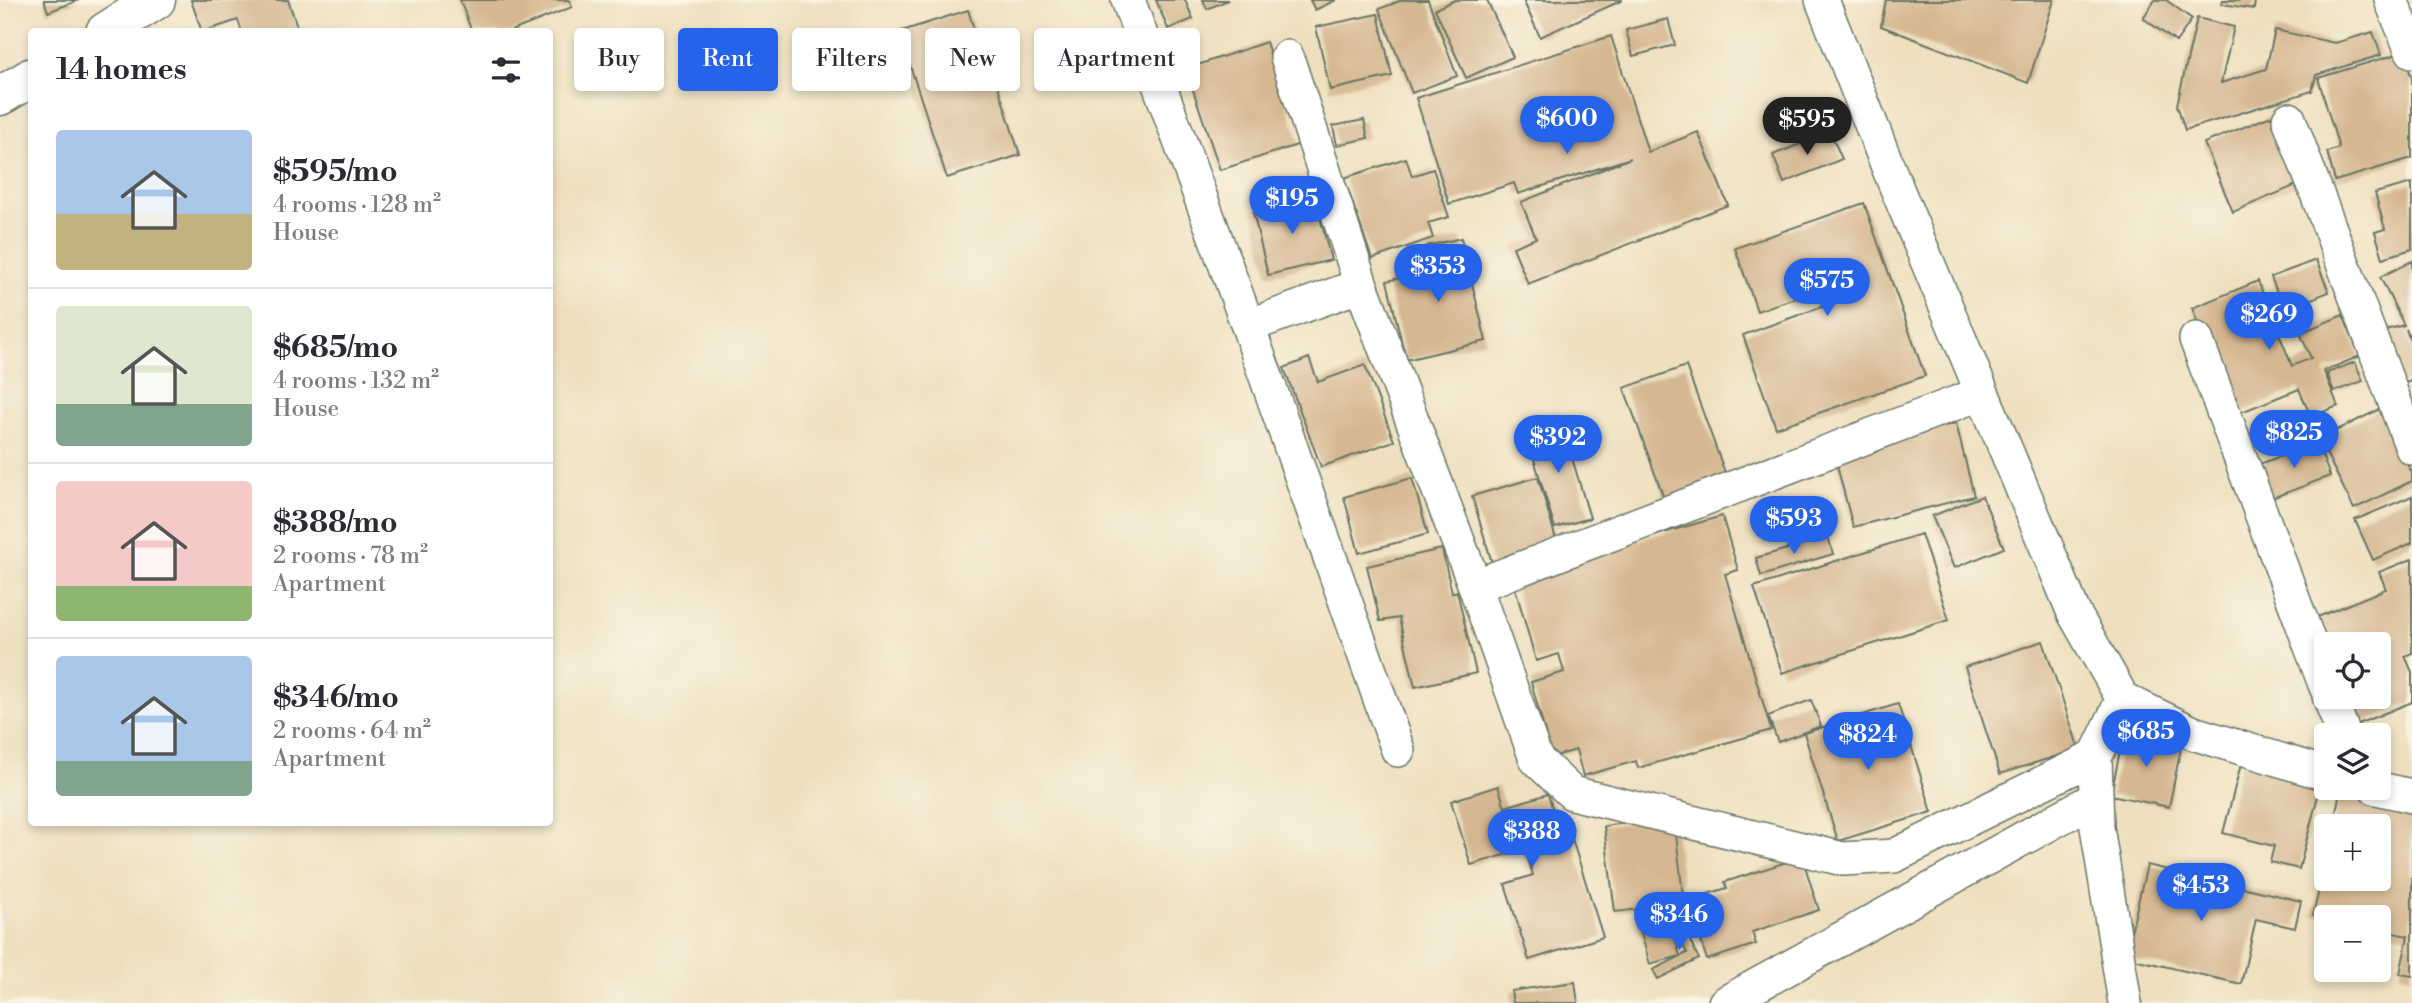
<!DOCTYPE html>
<html lang="en">
<head>
<meta charset="utf-8">
<style>
  body { margin:0; font-family:"Libre Bodoni",serif; background:#f7f7f7; color:#2b2b33; height:100vh; display:flex; flex-direction:column; font-size:26px; white-space:nowrap }
  * { box-sizing:border-box; margin:0 }
  p { font-size:23px; color:#7c7c81 }
  .icon { flex:none; width:38px; height:38px; fill:none; stroke:currentColor; stroke-width:2; stroke-linecap:round; stroke-linejoin:round }
  .map { position:relative; flex:1; overflow:hidden }
  .panel { position:absolute; left:28px; top:28px; width:525px; height:798px; display:flex; flex-direction:column; background:#fff; border-radius:7px; box-shadow:0 4px 10px #0003 }
  .panel>* { flex:none }
  .guide { position:absolute; left:574px; top:28px; width:665px; height:63px; display:flex; gap:14px }
  .buttons { position:absolute; left:2314px; top:632px; display:grid; gap:14px }
  .buttons a { display:grid; place-items:center; width:77px; height:77px; border-radius:7px; background:#fff; box-shadow:0 4px 10px #0003; font-size:35px }
  .price { position:absolute; translate:-50% -60px; padding:0 16px; border-radius:24px; background:#2563eb; color:#fff; font-size:23px; line-height:46px; filter:drop-shadow(0 2px 4px #0008) }
  .price::after { content:''; position:absolute; left:50%; top:42px; width:21px; height:16px; margin-left:-10px; background:inherit; clip-path:polygon(0 0,100% 0,50% 100%) }
  .price.active { background:#222; color:#fff }
  ul { padding:0; list-style:none }
  li { display:flex; align-items:center; gap:21px; height:175px; padding:0 28px }
  li+li { border-top:2px solid #e1e1e2 }
  li span { display:grid; place-items:center; flex:none; width:196px; height:140px; border-radius:7px; color:#555 }
  li>.icon { margin-inline-start:auto }
  span .icon { width:84px; height:84px; fill:#fffc; stroke-width:1 }
  li b { font-size:30px }
  h2 { display:flex; justify-content:space-between; align-items:center; height:84px; padding:0 28px; font-size:30px }
  .chip { padding:0 24px; border-radius:7px; background:#fff; box-shadow:0 4px 10px #0003; font-size:24px; line-height:63px }
  .chip.active { background:#2563eb; color:#fff }
  .map>svg:first-child { display:block }
  .building { fill:#d5b892 }
  .lines { fill:none; stroke-linecap:round; stroke-linejoin:round }
  .minor-casing { stroke:#677665; stroke-width:36 }
  .tertiary-casing { stroke:#677665; stroke-width:41 }
  .minor { stroke:#fff; stroke-width:33 }
  .tertiary { stroke:#fff; stroke-width:38 }
</style>
</head>
<body>
<div class="map">
<svg width="2412" height="1003" viewBox="0 0 2412 1003">
  <rect width="100%" height="100%" fill="#fcf5e5"/>
  <filter id="ink" filterUnits="userSpaceOnUse"><feTurbulence type="fractalNoise" baseFrequency=".0143" numOctaves="2"/><feDisplacementMap in="SourceGraphic" scale="14" xChannelSelector="R" yChannelSelector="G"/><feConvolveMatrix kernelMatrix="1 2 1 2 8 2 1 2 1" color-interpolation-filters="sRGB"/></filter>
  <filter id="wash" filterUnits="userSpaceOnUse"><feTurbulence type="fractalNoise" baseFrequency=".00686" numOctaves="4" result="noise"/><feDisplacementMap in="SourceGraphic" scale="28" xChannelSelector="R" yChannelSelector="G"/><feGaussianBlur stdDeviation="1.57" result="paint"/><feColorMatrix in="noise" values="0 0 0 0 0 0 0 0 0 0 0 0 0 0 0 0 0 1.4 0 .05"/><feComposite in="paint" operator="in"/></filter>
  <g filter="url(#wash)">
    <rect width="100%" height="100%" fill="#eee0bf"/>
    <g id="blocks">
      <!-- building -->
      <path class="building" d="M 44,0 L 79,0 L 48,12 Z
        M 191,0 L 288,0 L 299,32 L 242,32 L 238,20 L 202,32 Z
        M 460,0 L 569,0 L 572,7 L 509,32 L 472,32 Z
        M 1156,0 L 1185,0 L 1193,19 L 1168,29 Z
        M 1203,0 L 1228,0 L 1207,9 Z
        M 1310,0 L 1336,0 L 1315,10 Z
        M 1402,0 L 1428,0 L 1457,76 L 1412,93 L 1379,9 Z
        M 1455,0 L 1487,0 L 1513,57 L 1466,78 L 1435,9 Z
        M 1523,0 L 1623,0 L 1540,37 Z
        M 1886,0 L 2054,0 L 2028,83 L 1881,26 Z
        M 2155,0 L 2166,0 L 2192,19 L 2176,42 L 2143,18 Z
        M 2223,0 L 2255,0 L 2254,9 L 2222,4 Z
        M 968,10 L 980,48 L 985,46 L 1020,155 L 947,178 L 899,32 Z
        M 1378,14 L 1392,76 L 1330,90 L 1316,27 Z
        M 2197,18 L 2234,27 L 2221,83 L 2266,69 L 2275,30 L 2335,43 L 2373,32 L 2381,55 L 2316,75 L 2312,91 L 2185,130 L 2177,105 Z
        M 1668,19 L 1675,45 L 1633,56 L 1626,30 Z
        M 1611,36 L 1648,152 L 1698,132 L 1728,205 L 1528,284 L 1513,247 L 1536,238 L 1521,202 L 1631,158 L 1518,194 L 1514,183 L 1449,204 L 1416,98 Z
        M 1266,42 L 1300,144 L 1220,170 L 1186,69 Z
        M 2404,52 L 2412,79 L 2412,158 L 2335,181 L 2327,152 L 2339,148 L 2318,78 Z
        M 2271,116 L 2299,184 L 2233,212 L 2204,143 Z
        M 1364,120 L 1368,138 L 1337,145 L 1333,126 Z
        M 1830,132 L 1842,159 L 1784,183 L 1773,155 Z
        M 1406,158 L 1412,176 L 1433,169 L 1449,217 L 1428,223 L 1433,238 L 1372,259 L 1344,178 Z
        M 2412,183 L 2412,249 L 2383,258 L 2375,232 L 2385,229 L 2375,193 Z
        M 1315,197 L 1331,260 L 1268,275 L 1253,212 Z
        M 1864,203 L 1925,376 L 1776,428 L 1743,335 L 1838,301 L 1832,285 L 1757,311 L 1735,248 Z
        M 1461,238 L 1486,341 L 1406,360 L 1387,281 L 1433,270 L 1427,246 Z
        M 2316,260 L 2329,292 L 2284,310 L 2271,277 Z
        M 2412,261 L 2412,340 L 2406,329 L 2412,347 L 2412,381 L 2398,385 L 2382,331 L 2404,325 L 2380,277 Z
        M 2258,281 L 2292,366 L 2311,358 L 2300,333 L 2343,315 L 2360,356 L 2324,371 L 2338,406 L 2311,417 L 2299,389 L 2234,415 L 2192,308 Z
        M 1309,358 L 1318,382 L 1365,365 L 1394,441 L 1321,467 L 1284,368 Z
        M 2355,362 L 2363,381 L 2334,392 L 2327,373 Z
        M 1686,366 L 1728,481 L 1666,504 L 1624,388 Z
        M 2380,409 L 2412,473 L 2412,481 L 2354,509 L 2319,439 Z
        M 1561,421 L 1590,518 L 1555,528 L 1526,433 Z
        M 1956,423 L 1974,496 L 1853,527 L 1834,454 Z
        M 2317,443 L 2330,476 L 2272,498 L 2259,464 Z
        M 1538,477 L 1558,546 L 1493,566 L 1472,496 Z
        M 1412,478 L 1428,534 L 1359,553 L 1344,497 Z
        M 1982,496 L 2004,548 L 1954,568 L 1932,516 Z
        M 2412,496 L 2412,543 L 2373,560 L 2355,520 Z
        M 1722,516 L 1738,570 L 1725,574 L 1771,730 L 1638,768 L 1636,761 L 1583,776 L 1576,750 L 1552,757 L 1531,682 L 1564,672 L 1559,654 L 1536,661 L 1512,577 Z
        M 1921,534 L 1949,620 L 1782,673 L 1754,587 Z
        M 1828,537 L 1833,554 L 1761,576 L 1756,558 Z
        M 1442,549 L 1452,593 L 1457,591 L 1476,673 L 1415,687 L 1399,618 L 1380,621 L 1367,566 Z
        M 2412,559 L 2412,653 L 2405,656 L 2412,672 L 2412,702 L 2358,724 L 2347,696 L 2378,696 L 2378,644 L 2325,644 L 2315,618 L 2386,589 L 2379,572 Z
        M 2043,641 L 2079,749 L 2000,774 L 1965,667 Z
        M 1811,700 L 1821,726 L 1778,742 L 1768,716 Z
        M 1898,704 L 1932,812 L 1838,841 L 1804,733 Z
        M 2124,731 L 2182,743 L 2169,807 L 2111,795 Z
        M 2241,764 L 2321,784 L 2299,869 L 2270,862 L 2274,846 L 2223,833 Z
        M 1498,786 L 1505,807 L 1548,794 L 1563,842 L 1572,839 L 1603,937 L 1529,960 L 1505,884 L 1533,875 L 1525,849 L 1471,865 L 1451,801 Z
        M 2340,792 L 2396,804 L 2412,802 L 2412,976 L 2400,974 L 2408,936 L 2378,930 L 2378,917 L 2326,918 L 2313,915 L 2325,864 L 2326,878 L 2378,878 L 2378,826 L 2333,826 Z
        M 1674,817 L 1684,904 L 1615,912 L 1604,826 Z
        M 1802,857 L 1819,910 L 1752,932 L 1756,944 L 1707,960 L 1688,900 L 1727,888 L 1725,882 Z
        M 2147,865 L 2301,901 L 2295,928 L 2256,919 L 2241,984 L 2125,957 Z
        M 1677,914 L 1699,959 L 1658,979 L 1653,970 L 1687,953 L 1670,918 Z
        M 1669,915 L 1680,956 L 1650,964 L 1638,923 Z
        M 1575,982 L 1578,1003 L 1513,1003 L 1511,991 Z"/>
    </g>
  </g>
  <g filter="url(#ink)">
    <use href="#blocks" fill-opacity="0" stroke="#677665" stroke-width="2"/>
    <g class="lines">
      <defs>
        <path id="minor" d="M 1128,0 L 1248,326 L 1361,285
          M 1822,0 L 1890,172 L 2074,613 L 2123,699 L 2193,733 L 2326,774
          M 2391,0 L 2412,51
          M 1287,57 L 1361,285 L 1475,586 L 1536,759 L 1572,793 L 1843,859 L 1894,856 L 2095,757
          M 2289,119 L 2412,448
          M 1248,326 L 1398,750
          M 2196,339 L 2326,687
          M 1475,586 L 1982,393
          M 2329,696 L 2344,735
          M 2123,699 L 2095,757 L 2097,827 L 2125,1003
          M 2376,788 L 2412,796
          M 1725,1003 L 2096,798"/>
        <path id="tertiary" d="M 105,32 L 156,0
          M 0,96 L 32,77"/>
      </defs>
      <!-- minor casing -->
      <use href="#minor" class="minor-casing"/>
      <!-- tertiary casing -->
      <use href="#tertiary" class="tertiary-casing"/>
      <!-- minor -->
      <use href="#minor" class="minor"/>
      <!-- tertiary -->
      <use href="#tertiary" class="tertiary"/>
    </g>
  </g>
</svg>
<div class="buttons">
<a><svg class="icon" aria-label="locate" viewBox="0 0 24 24"><circle cx="12" cy="12" r="6"/><path d="M12 2v4M12 18v4M2 12h4M18 12h4"/></svg></a>
<a><svg class="icon" aria-label="layers" viewBox="0 0 24 24"><path d="M12 4l9 5-9 5-9-5zM3 14l9 5 9-5"/></svg></a>
<a>+</a>
<a>−</a>
</div>
<b class="price" style="left:1567px;top:156px">$600</b>
<b class="price active" style="left:1807px;top:157px">$595</b>
<b class="price" style="left:1292px;top:236px">$195</b>
<b class="price" style="left:1438px;top:304px">$353</b>
<b class="price" style="left:1827px;top:318px">$575</b>
<b class="price" style="left:2269px;top:352px">$269</b>
<b class="price" style="left:2294px;top:470px">$825</b>
<b class="price" style="left:1558px;top:475px">$392</b>
<b class="price" style="left:1794px;top:556px">$593</b>
<b class="price" style="left:2146px;top:769px">$685</b>
<b class="price" style="left:1868px;top:772px">$824</b>
<b class="price" style="left:1532px;top:869px">$388</b>
<b class="price" style="left:2201px;top:923px">$453</b>
<b class="price" style="left:1679px;top:952px">$346</b>
<div class="guide">
<a class="chip">Buy</a>
<a class="chip active">Rent</a>
<a class="chip">Filters</a>
<a class="chip">New</a>
<a class="chip">Apartment</a>
</div>
<section class="panel">
<h2>14 homes<svg class="icon" aria-label="filters" viewBox="0 0 24 24"><path d="M4 7h16M4 17h16"/><circle cx="9" cy="7" r="2"/><circle cx="15" cy="17" r="2"/></svg></h2>
<ul>
<li><span style="background:linear-gradient(#a9c7e8 60%,#c2b280 0)"><svg class="icon" aria-label="home" viewBox="0 0 24 24"><path d="M3 11l9-7 9 7M6 9v11h12V9"/></svg></span><div><b>$595/mo</b><p>4 rooms · 128 m²</p><p>House</p></div></li>
<li><span style="background:linear-gradient(#dfe7d0 70%,#7fa58c 0)"><svg class="icon" aria-label="home" viewBox="0 0 24 24"><path d="M3 11l9-7 9 7M6 9v11h12V9"/></svg></span><div><b>$685/mo</b><p>4 rooms · 132 m²</p><p>House</p></div></li>
<li><span style="background:linear-gradient(#f6c9c9 75%,#8fb573 0)"><svg class="icon" aria-label="home" viewBox="0 0 24 24"><path d="M3 11l9-7 9 7M6 9v11h12V9"/></svg></span><div><b>$388/mo</b><p>2 rooms · 78 m²</p><p>Apartment</p></div></li>
<li><span style="background:linear-gradient(#a9c7e8 75%,#7fa58c 0)"><svg class="icon" aria-label="home" viewBox="0 0 24 24"><path d="M3 11l9-7 9 7M6 9v11h12V9"/></svg></span><div><b>$346/mo</b><p>2 rooms · 64 m²</p><p>Apartment</p></div></li>
</ul>
</section>
</div>
</body>
</html>
